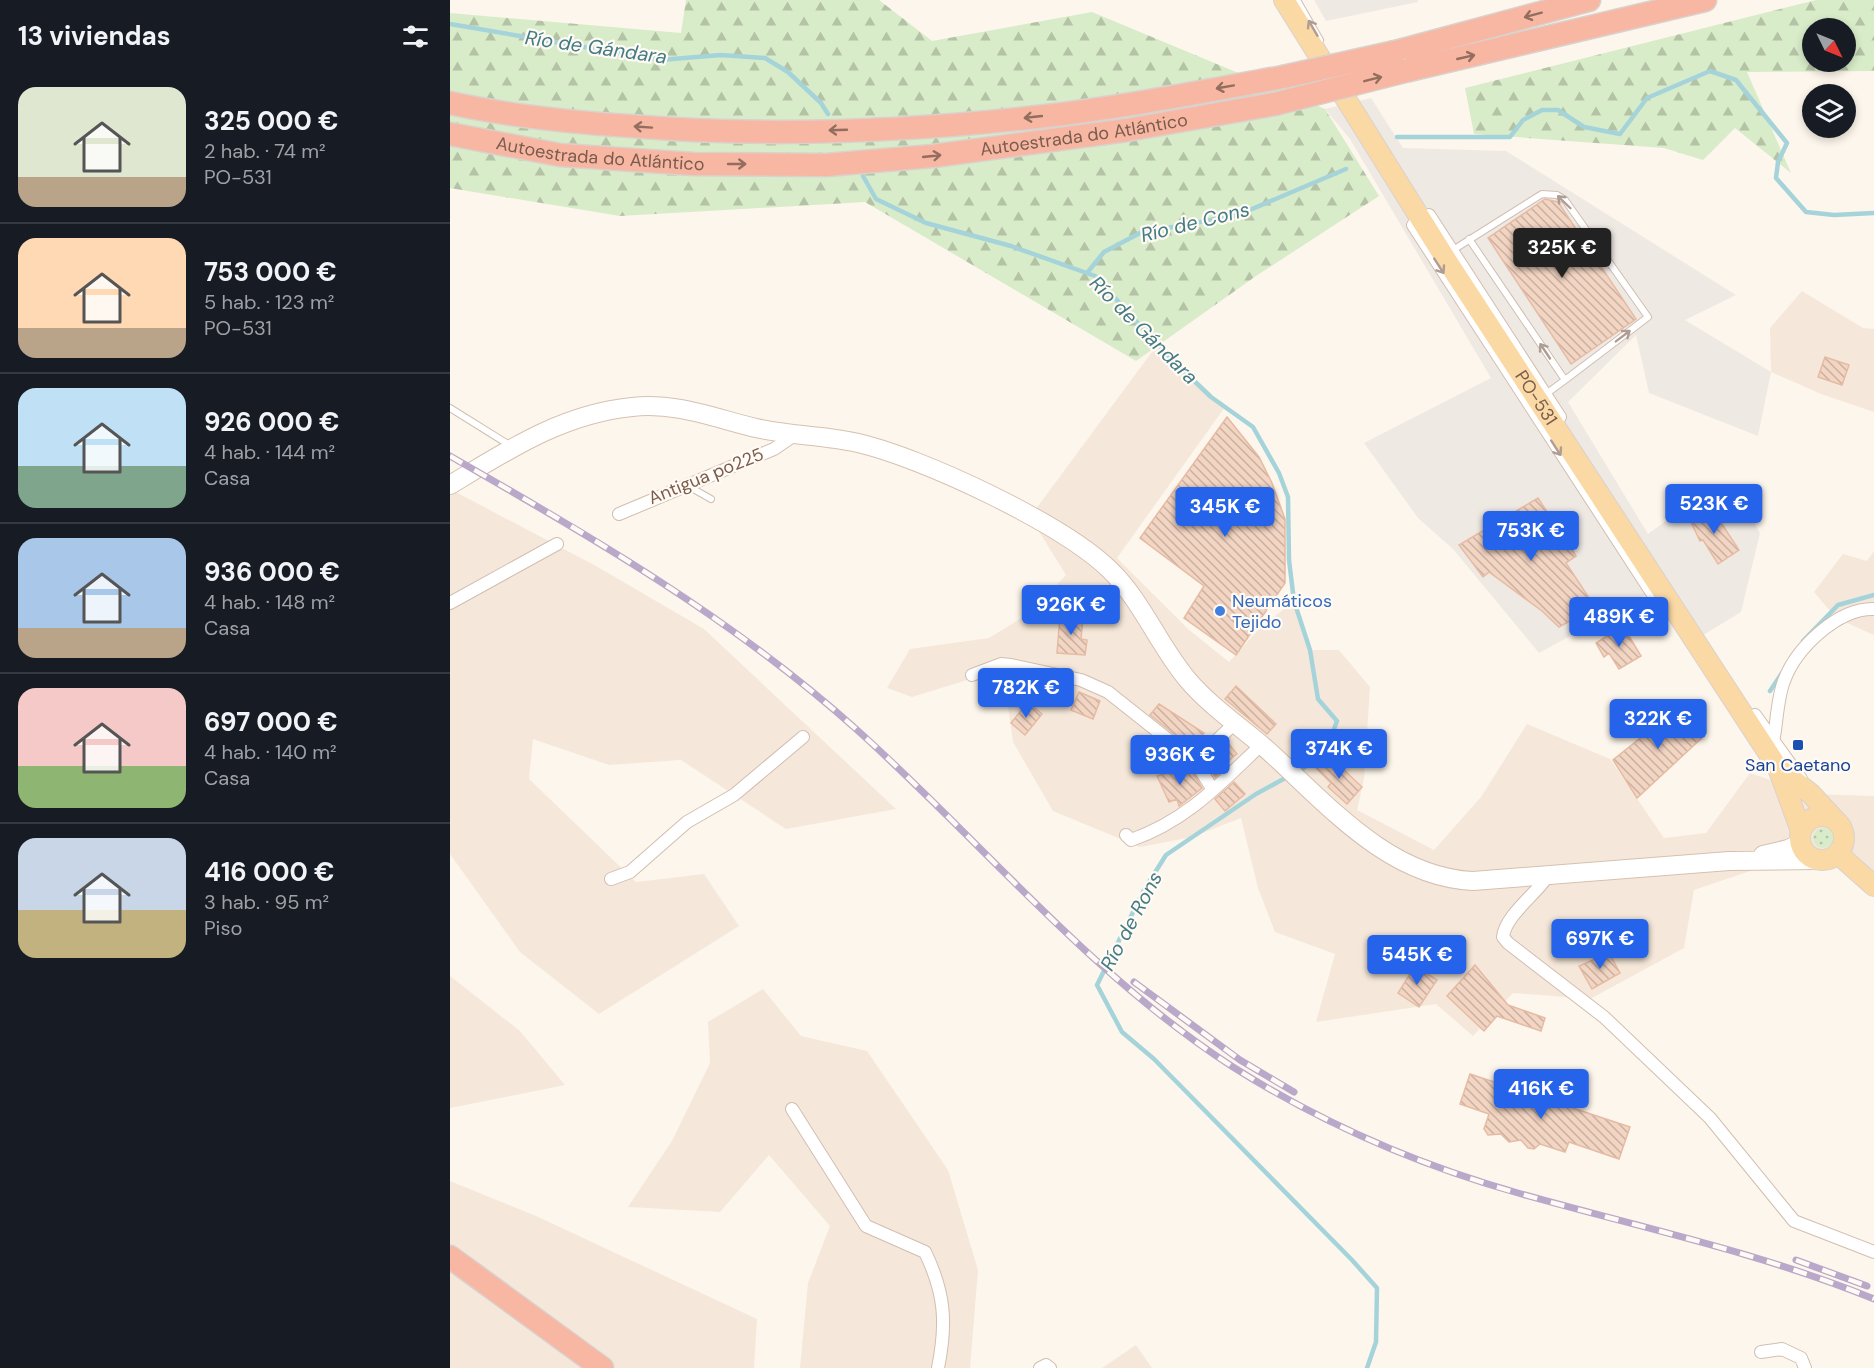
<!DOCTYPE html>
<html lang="es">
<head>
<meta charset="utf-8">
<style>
  body { margin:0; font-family:"DM Sans",sans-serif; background:#20242c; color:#f1f3f6; height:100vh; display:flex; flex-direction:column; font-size:22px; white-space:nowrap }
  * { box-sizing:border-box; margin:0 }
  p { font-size:20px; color:#9ea1a6 }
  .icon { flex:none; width:33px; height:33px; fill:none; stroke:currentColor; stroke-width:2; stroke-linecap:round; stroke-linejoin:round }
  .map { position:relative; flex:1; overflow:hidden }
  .drawer { display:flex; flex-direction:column; background:#171b24; width:450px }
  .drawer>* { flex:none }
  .needle { width:39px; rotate:133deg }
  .controls { position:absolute; left:1352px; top:18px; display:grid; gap:12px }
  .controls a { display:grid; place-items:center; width:54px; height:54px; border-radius:50%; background:#171b24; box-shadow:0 3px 9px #0003; font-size:30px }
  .price { position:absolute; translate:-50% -51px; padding:0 14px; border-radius:6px; background:#2563eb; color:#fff; font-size:20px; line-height:39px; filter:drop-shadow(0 2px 3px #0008) }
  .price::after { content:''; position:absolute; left:50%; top:36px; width:18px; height:14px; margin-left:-9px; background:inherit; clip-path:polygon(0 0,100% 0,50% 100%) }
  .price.selected { background:#222; color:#fff }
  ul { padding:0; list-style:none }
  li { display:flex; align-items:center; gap:18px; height:150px; padding:0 18px }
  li+li { border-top:2px solid #363941 }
  li span { display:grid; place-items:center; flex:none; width:168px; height:120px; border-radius:18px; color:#555 }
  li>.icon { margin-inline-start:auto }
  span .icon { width:72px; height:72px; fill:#fffc; stroke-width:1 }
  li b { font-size:26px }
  h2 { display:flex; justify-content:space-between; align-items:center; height:72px; padding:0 18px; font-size:26px }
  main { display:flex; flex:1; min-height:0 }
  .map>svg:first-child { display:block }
  .residential { fill:#f5e8da }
  .industrial { fill:#efe9e4 }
  .green { fill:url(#green-dots) }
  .forest { fill:url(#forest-firs); fill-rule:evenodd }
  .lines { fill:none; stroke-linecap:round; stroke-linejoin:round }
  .stream { stroke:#a5d3da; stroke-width:4.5 }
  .building { fill:url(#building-back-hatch); stroke:#e6bba3; stroke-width:1.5 }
  .lane-casing { stroke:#d1beb0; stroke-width:8 }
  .street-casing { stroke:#d1beb0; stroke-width:14 }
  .secondary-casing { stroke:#d6c0b0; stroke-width:20 }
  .primary-casing { stroke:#dad1cd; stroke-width:22 }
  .highway-casing { stroke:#dad1cd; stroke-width:25 }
  .lane { stroke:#fff; stroke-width:6 }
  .street { stroke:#fff; stroke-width:12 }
  .secondary { stroke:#fff; stroke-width:18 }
  .primary { stroke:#fbd9a5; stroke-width:20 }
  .highway { stroke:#f7b7a3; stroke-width:22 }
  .rail-casing { stroke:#b9a8c9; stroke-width:7 }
  .rail { stroke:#fffaf3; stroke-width:4.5; stroke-dasharray:14; stroke-linecap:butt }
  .highway-bridge-casing { stroke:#dad1cd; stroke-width:25; stroke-linecap:butt }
  .highway-bridge { stroke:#f7b7a3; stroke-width:22 }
  .oneway { stroke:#936e5e }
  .oneway2 { stroke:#af9d94 }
  .shop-dot { fill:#3f7fe0; stroke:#fffaf3; stroke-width:2 }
  .transit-dot { fill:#1a4fb4; stroke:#fffaf3; stroke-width:2 }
  .labels { text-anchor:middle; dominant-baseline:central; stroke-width:4.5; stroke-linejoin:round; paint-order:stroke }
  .street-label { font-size:18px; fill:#7a5c4d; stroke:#fffaf3 }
  .shop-label { font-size:18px; fill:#366cbe; stroke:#fffaf3; text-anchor:start }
  .transit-label { font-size:18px; fill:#164399; stroke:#fffaf3 }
  .water-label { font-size:20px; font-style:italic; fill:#437c86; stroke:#fffaf3 }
</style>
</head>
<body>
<main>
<section class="drawer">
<h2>13 viviendas<svg class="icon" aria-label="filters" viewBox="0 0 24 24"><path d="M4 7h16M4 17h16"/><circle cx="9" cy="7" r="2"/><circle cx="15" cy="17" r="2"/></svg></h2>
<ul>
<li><span style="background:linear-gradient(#dfe7d0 75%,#b9a48a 0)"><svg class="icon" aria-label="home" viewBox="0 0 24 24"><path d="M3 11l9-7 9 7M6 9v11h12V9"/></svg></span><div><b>325 000 €</b><p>2 hab. · 74 m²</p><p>PO-531</p></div></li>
<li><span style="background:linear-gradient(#ffd9b3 75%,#b9a48a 0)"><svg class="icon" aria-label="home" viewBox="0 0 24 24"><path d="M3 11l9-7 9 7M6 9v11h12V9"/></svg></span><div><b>753 000 €</b><p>5 hab. · 123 m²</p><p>PO-531</p></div></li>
<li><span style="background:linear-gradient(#bfe0f5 65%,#7fa58c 0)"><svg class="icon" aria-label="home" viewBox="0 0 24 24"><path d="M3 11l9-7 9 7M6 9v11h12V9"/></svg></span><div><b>926 000 €</b><p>4 hab. · 144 m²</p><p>Casa</p></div></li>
<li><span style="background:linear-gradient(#a9c7e8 75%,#b9a48a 0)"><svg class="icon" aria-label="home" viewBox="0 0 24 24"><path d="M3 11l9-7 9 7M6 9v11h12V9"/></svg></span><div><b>936 000 €</b><p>4 hab. · 148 m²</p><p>Casa</p></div></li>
<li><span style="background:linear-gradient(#f6c9c9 65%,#8fb573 0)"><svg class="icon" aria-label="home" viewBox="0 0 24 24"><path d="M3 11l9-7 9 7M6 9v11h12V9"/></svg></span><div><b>697 000 €</b><p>4 hab. · 140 m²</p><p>Casa</p></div></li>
<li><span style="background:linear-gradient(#c9d6e8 60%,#c2b280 0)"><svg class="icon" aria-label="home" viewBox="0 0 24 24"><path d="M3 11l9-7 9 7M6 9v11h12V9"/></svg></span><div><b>416 000 €</b><p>3 hab. · 95 m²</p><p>Piso</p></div></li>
</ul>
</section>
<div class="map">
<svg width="1424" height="1368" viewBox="0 0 1424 1368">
  <defs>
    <pattern id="green-dots" width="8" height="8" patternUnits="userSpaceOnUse" patternTransform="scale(1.5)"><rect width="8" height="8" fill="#d8ecc9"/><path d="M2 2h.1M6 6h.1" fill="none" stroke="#b4c2a5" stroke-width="1.8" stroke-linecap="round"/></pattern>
    <pattern id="forest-firs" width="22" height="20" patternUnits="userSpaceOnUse" patternTransform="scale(1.5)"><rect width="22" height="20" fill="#d8ecc9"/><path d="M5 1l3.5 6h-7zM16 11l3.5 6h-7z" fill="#b4c2a5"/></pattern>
    <pattern id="building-back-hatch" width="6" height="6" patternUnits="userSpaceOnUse" patternTransform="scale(1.5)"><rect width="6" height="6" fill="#f3d5c3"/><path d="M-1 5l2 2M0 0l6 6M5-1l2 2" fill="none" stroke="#cab0a1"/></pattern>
  </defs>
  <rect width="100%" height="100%" fill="#fdf6ec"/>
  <!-- residential -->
  <path class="residential" d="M 1352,291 L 1413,328 L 1424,329 L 1424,412 L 1371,394 L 1321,372 L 1320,328 Z
    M 707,345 L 775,407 L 667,558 L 738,629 L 779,662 L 810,628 L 844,601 L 860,650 L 889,650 L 920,687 L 914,779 L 907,810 L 984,850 L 1031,797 L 1077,724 L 1160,759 L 1214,838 L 1256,833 L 1300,773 L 1361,794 L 1424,796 L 1424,885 L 1389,853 L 1353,862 L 1327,862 L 1244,890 L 1234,948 L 1140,999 L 1063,993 L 1023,1036 L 986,1004 L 866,1022 L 885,954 L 825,932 L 808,888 L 791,818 L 742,837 L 690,847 L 603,811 L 563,742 L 553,669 L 462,697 L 437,688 L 460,649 L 539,638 L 580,613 L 616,575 L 580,517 Z
    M 0,489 L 146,566 L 254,629 L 446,809 L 336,829 L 231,760 L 159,765 L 83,739 L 79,779 L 186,882 L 254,874 L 289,926 L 149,1014 L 70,952 L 0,854 Z
    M 1424,551 L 1424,635 L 1386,618 L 1364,592 L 1393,554 L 1417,561 Z
    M 0,976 L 70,1031 L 115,1085 L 0,1108 Z
    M 313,989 L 351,1036 L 417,1051 L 498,1170 L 528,1270 L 520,1368 L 350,1368 L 358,1283 L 380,1226 L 319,1155 L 270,1212 L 178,1207 L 222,1141 L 260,1063 L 258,1022 Z
    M 0,1181 L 86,1216 L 307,1319 L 304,1368 L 0,1368 Z
    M 686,1345 L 702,1368 L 652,1368 Z"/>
  <!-- industrial -->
  <path class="industrial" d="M 864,0 L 968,0 L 968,2 L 876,21 Z
    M 921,98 L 953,148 L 1056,151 L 1286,295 L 1235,320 L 1321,372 L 1308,436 L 1199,393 L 1186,335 L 1118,402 L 1198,534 L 1256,491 L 1289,497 L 1310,533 L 1291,612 L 1237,645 L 1201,592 L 1089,653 L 1003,549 L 968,518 L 914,443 L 1041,378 L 900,139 L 875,109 Z"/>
  <!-- green -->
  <path class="green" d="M1363 838a10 10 0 1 1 20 0a10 10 0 1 1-20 0Z"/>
  <!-- forest -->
  <path class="forest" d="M 236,0 L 429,0 L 482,41 L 642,12 L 875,109 L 929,196 L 806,276 L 686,361 L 415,202 L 170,216 L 0,188 L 0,13 L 231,33 Z
    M 1366,0 L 1424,0 L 1424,71 L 1297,72 L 1341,173 L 1285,128 L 1253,160 L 1214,148 L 1024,134 L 1015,88 ZM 1362,28 L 1395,28 L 1395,62 L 1362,62 Z"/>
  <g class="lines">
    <!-- stream -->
    <path class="stream" d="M 0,24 L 210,60 L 271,55 L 315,58 L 338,72 L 371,103 L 378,114
      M 947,137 L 1060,137 L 1073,120 L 1092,110 L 1108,110 L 1134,127 L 1170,134 L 1197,98 L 1260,71 L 1286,80 L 1337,143 L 1328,162 L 1326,178 L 1356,212 L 1384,215 L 1424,213
      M 413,176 L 426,199 L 476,223 L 561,246 L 645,276 L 715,353 L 761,397 L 803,427 L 829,473 L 838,497 L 839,560 L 844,601 L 860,650 L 868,699 L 887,721 L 874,756 L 846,772
      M 637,273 L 654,252 L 690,233 L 788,215 L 896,169
      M 1353,641 L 1388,605 L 1424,595
      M 1320,691 L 1332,673
      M 839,776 L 806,794 L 716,855 L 694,890 L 647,985 L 672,1032 L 704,1059 L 902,1260 L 927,1288 L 926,1342 L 917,1368"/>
  </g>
  <!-- building -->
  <path class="building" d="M 1095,199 L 1108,202 L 1186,319 L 1121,364 L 1038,238 Z
    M 1375,357 L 1399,365 L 1392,385 L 1368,377 Z
    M 777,417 L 809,457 L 822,483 L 835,519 L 835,583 L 786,655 L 734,618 L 754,586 L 690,538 Z
    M 1088,498 L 1126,556 L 1116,563 L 1145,607 L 1109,627 L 1092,611 L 1039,572 L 1033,577 L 1009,545 Z
    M 1260,506 L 1289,550 L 1268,564 L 1253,540 L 1250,541 L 1240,520 Z
    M 610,615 L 633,617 L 631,639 L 637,640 L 635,655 L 607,653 Z
    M 1173,626 L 1191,656 L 1169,669 L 1159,653 L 1154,657 L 1146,643 Z
    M 786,686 L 826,724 L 817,734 L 775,699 Z
    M 629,692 L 650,701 L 643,719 L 621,710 Z
    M 578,702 L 592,714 L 575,735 L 561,723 Z
    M 709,704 L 754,733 L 749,740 L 752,743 L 745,750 L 700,715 Z
    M 1228,705 L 1254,736 L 1187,798 L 1163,760 L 1209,723 L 1207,719 Z
    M 777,742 L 787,754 L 774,764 L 777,766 L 765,777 L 756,762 Z
    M 878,755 L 912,787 L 897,804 L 878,787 L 881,783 L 865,767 Z
    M 742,771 L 752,788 L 729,806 L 727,799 L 719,802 L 707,776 L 721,772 L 723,778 Z
    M 784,782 L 795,794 L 775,811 L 765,799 Z
    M 1159,953 L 1170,973 L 1142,989 L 1129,966 Z
    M 1025,965 L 1058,1005 L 1095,1018 L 1091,1031 L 1047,1016 L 1034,1031 L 997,996 Z
    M 965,966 L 987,980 L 969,1007 L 948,993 Z
    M 1020,1074 L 1180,1127 L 1169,1159 L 1119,1142 L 1115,1152 L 1090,1144 L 1084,1149 L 1078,1148 L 1071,1140 L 1059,1142 L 1051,1134 L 1038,1135 L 1034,1129 L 1039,1114 L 1010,1104 Z"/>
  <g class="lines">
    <defs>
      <path id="lane" d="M 847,0 L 870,40
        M 1019,239 L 1115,380 L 1096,394
        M 1003,250 L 1092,194 L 1107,195 L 1115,200 L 1198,317 L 1115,380
        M 0,408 L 61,446
        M 238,486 L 261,499"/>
      <path id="street" d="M 979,215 L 1110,417
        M 963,225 L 1202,593
        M 169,514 L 324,449 L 343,436
        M 0,603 L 107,544
        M 522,675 L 551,664 L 561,665 L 631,680 L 658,692 L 745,761 L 763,790
        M 1305,715 L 1351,779
        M 1323,742 C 1327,723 1327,699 1334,681 C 1346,648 1388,608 1424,609
        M 745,761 L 785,723
        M 676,835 L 681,840 C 736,821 770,784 811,745
        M 1097,877 C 1085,895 1055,916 1053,937 L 1058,943 L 1154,1017 L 1260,1118 L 1344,1221 L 1424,1252
        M 161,879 L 180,872 L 237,822 L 284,795 L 353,737
        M 342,1109 L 416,1226 L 475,1252 C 495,1293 497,1323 488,1368
        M 1311,1352 L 1332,1349 L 1351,1358 L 1355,1368
        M 590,1368 L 596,1365 L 600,1368"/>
      <path id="secondary" d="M 0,485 C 58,450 112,414 182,407 C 225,402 264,418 306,428 C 340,436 374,435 408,443 C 473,458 613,524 660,570 C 692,601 708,644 737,679 C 759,705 788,725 814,747 C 874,800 936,877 1023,881 L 1279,861 L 1366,860
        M 1313,855 L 1338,849 L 1351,843"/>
      <g id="primary">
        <path id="s1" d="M 834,0 L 997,261 L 1328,768 L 1351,831"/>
        <path d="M 1328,768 L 1361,794 L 1385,820"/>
        <circle cx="1372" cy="838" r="22"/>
        <path d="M 1388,854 L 1424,886"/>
      </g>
      <g id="highway">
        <path d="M 945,52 L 1139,0"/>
        <path d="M 959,70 L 1255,0"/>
        <path d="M 0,103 C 59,116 119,122 180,126 C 315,137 452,132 587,117 C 669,108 751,92 833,77"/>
        <path id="s2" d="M 0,134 L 110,155 L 243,164 L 376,165 L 483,156 L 677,130 L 825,104"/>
        <path d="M 0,1257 L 152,1368"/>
      </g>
    </defs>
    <!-- lane casing -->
    <use href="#lane" class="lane-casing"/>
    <!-- street casing -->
    <use href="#street" class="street-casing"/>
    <!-- secondary casing -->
    <use href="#secondary" class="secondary-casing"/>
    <!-- primary casing -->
    <use href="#primary" class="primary-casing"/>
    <!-- highway casing -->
    <use href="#highway" class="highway-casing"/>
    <!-- lane -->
    <use href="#lane" class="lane"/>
    <!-- street -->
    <use href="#street" class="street"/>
    <!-- secondary -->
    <use href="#secondary" class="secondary"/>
    <!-- primary -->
    <use href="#primary" class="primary"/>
    <!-- highway -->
    <use href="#highway" class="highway"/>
    <defs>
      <path id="rail" d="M 0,456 C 142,537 283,619 406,729 C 531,841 640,975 783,1067 C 870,1122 968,1165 1068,1193 C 1188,1227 1308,1252 1424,1299
        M 684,982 L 790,1060 L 844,1092
        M 1346,1260 L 1417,1286"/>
    </defs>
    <!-- rail casing -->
    <use href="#rail" class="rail-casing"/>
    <!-- rail -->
    <use href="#rail" class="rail"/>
    <defs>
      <path id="highway-bridge" d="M 833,77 L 945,52
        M 825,104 L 959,70"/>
    </defs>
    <!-- highway-bridge casing -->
    <use href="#highway-bridge" class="highway-bridge-casing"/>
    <!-- highway-bridge -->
    <use href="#highway-bridge" class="highway-bridge"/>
  </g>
  <!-- one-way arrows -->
  <defs><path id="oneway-shaft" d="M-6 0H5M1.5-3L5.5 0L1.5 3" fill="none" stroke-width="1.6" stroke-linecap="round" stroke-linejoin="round" transform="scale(1.5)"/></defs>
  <g class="oneway">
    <use href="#oneway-shaft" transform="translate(1083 15) rotate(165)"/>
    <use href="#oneway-shaft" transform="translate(1016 57) rotate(-13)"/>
    <use href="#oneway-shaft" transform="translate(923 79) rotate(-14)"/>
    <use href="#oneway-shaft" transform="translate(775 87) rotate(170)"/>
    <use href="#oneway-shaft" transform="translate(583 117) rotate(174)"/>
    <use href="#oneway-shaft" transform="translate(193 127) rotate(-176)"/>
    <use href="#oneway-shaft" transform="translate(388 130) rotate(178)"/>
    <use href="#oneway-shaft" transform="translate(482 156) rotate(-6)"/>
    <use href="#oneway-shaft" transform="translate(287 164)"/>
  </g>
  <g class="oneway2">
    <use href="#oneway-shaft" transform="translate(863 28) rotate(-120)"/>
    <use href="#oneway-shaft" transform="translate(1114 202) rotate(-136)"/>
    <use href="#oneway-shaft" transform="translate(989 266) rotate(57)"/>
    <use href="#oneway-shaft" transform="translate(1173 336) rotate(-37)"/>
    <use href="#oneway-shaft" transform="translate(1095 351) rotate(-124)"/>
    <use href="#oneway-shaft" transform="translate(1106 448) rotate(57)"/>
  </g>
  <!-- markers -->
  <circle class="shop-dot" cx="770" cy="611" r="6"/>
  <rect class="transit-dot" x="1342" y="739" width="12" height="12" rx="3"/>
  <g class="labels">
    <!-- street labels -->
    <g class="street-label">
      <text stroke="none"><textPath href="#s2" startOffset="638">Autoestrada do Atlántico</textPath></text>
      <text stroke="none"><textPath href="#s2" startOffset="152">Autoestrada do Atlántico</textPath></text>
      <text stroke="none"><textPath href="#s1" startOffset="471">PO-531</textPath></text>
      <text transform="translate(256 476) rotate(-22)">Antigua po225</text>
    </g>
    <!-- shop labels -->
    <g class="shop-label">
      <text x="782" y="601">Neumáticos<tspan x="782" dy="21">Tejido</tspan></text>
    </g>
    <!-- transit labels -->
    <g class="transit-label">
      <text x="1348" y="765">San Caetano</text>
    </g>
    <!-- water labels -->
    <g class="water-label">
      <text transform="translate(146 47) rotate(8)">Río de Gándara</text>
      <text transform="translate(745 222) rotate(-14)">Río de Cons</text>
      <text transform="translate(694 330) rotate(45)">Río de Gándara</text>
      <text transform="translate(681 921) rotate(-62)">Río de Rons</text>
    </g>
  </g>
</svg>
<div class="controls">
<a><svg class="needle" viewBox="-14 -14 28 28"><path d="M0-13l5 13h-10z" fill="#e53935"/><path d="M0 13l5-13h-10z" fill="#9ea1a6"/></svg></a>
<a><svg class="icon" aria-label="layers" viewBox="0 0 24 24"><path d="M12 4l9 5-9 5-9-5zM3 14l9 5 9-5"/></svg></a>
</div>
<b class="price selected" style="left:1112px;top:279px">325K €</b>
<b class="price" style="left:1264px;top:535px">523K €</b>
<b class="price" style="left:775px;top:538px">345K €</b>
<b class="price" style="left:1081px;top:562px">753K €</b>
<b class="price" style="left:621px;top:636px">926K €</b>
<b class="price" style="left:1169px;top:648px">489K €</b>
<b class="price" style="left:576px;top:719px">782K €</b>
<b class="price" style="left:1208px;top:750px">322K €</b>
<b class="price" style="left:889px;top:780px">374K €</b>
<b class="price" style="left:730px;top:786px">936K €</b>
<b class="price" style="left:1150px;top:970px">697K €</b>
<b class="price" style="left:967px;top:986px">545K €</b>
<b class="price" style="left:1091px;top:1120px">416K €</b>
</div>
</main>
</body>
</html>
